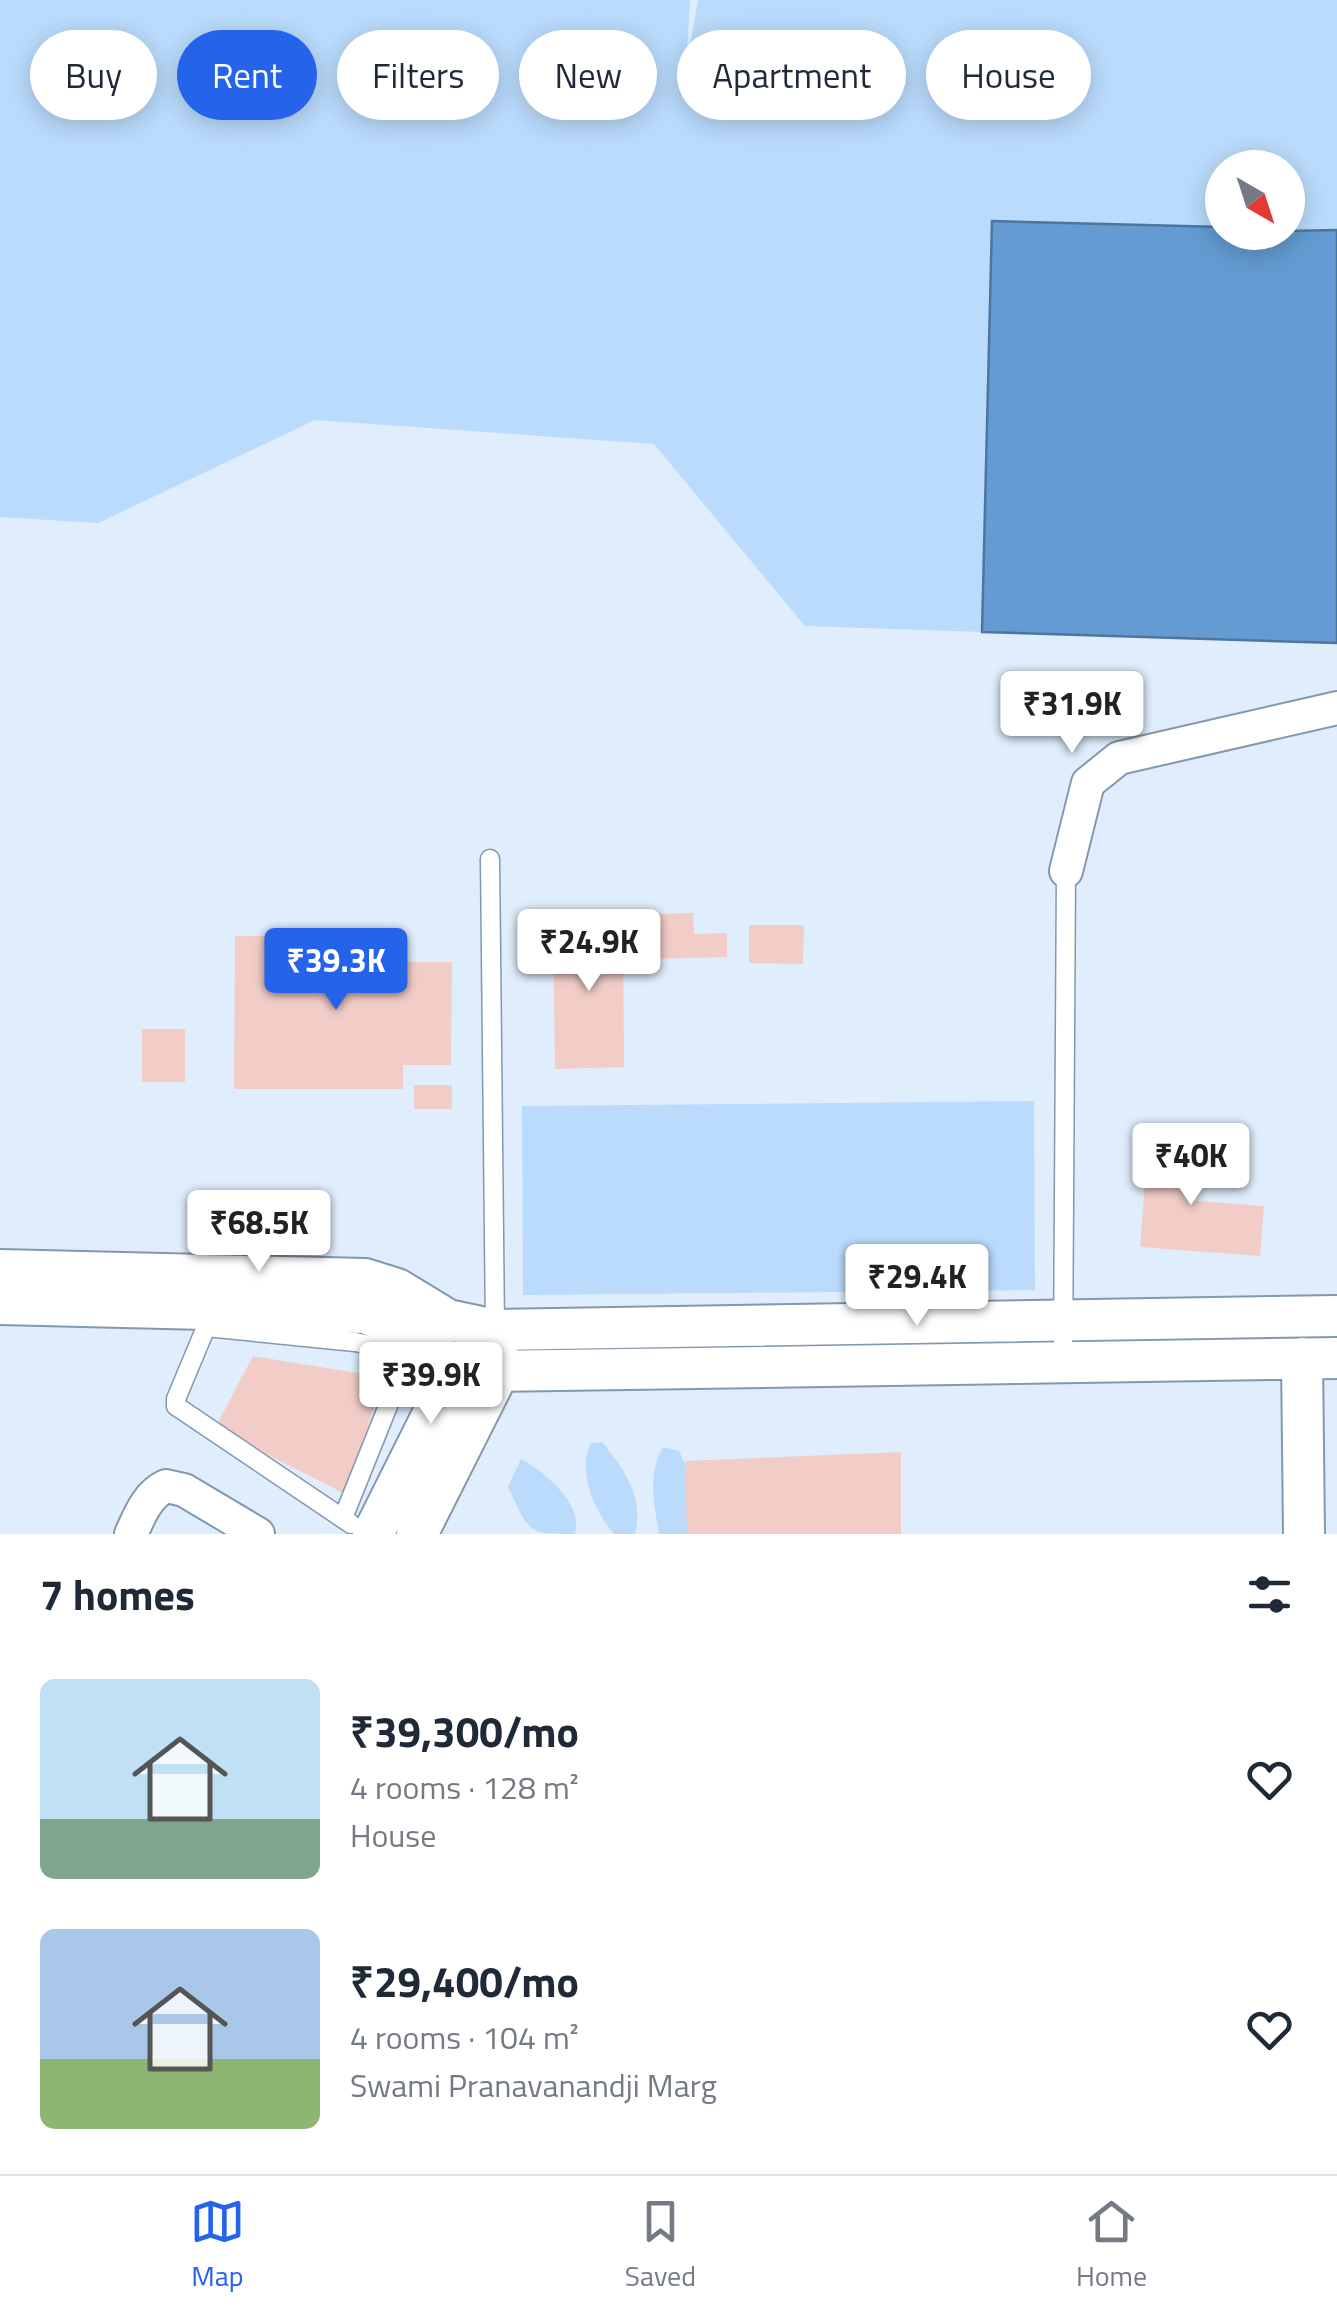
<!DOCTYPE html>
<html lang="en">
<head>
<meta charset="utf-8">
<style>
  body { margin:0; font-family:"Titillium Web",sans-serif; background:#f6f6f7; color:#1f2937; height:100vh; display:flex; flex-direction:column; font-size:38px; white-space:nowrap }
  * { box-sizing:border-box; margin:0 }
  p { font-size:32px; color:#747a83 }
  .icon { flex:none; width:55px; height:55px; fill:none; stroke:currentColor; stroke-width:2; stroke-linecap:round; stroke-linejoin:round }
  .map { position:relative; height:1534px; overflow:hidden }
  .panel { display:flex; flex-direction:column; background:#fff; flex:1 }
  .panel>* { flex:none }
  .guide { position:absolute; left:30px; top:30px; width:1278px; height:90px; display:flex; gap:20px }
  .needle { width:65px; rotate:141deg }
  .controls { position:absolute; left:1205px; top:150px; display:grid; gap:20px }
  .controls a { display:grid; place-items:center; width:100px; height:100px; border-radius:50%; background:#fff; box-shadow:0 5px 25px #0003; font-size:50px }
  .price { position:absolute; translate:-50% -85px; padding:0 22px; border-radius:10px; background:#fff; color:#222; font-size:32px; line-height:65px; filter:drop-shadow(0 2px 5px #0008) }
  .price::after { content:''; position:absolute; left:50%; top:60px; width:30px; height:22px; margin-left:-15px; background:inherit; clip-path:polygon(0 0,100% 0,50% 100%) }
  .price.selected { background:#2563eb; color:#fff }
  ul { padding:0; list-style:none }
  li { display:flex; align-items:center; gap:30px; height:250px; padding:0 40px }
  li span { display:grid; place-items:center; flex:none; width:280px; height:200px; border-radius:15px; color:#555 }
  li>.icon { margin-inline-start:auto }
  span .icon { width:120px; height:120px; fill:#fffc; stroke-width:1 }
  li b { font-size:42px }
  h2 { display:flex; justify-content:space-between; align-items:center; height:120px; padding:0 40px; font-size:42px }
  .chip { padding:0 35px; border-radius:45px; background:#fff; box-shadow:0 5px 25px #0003; font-size:35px; line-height:90px }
  .chip.selected { background:#2563eb; color:#fff }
  .tabs { display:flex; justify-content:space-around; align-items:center; height:140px; border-top:2px solid #e0e1e3; background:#fff; font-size:28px; color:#747a83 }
  .tabs a { display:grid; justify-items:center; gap:5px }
  .tabs .selected { color:#2563eb }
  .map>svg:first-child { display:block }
  .green { fill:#badbfc }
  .water { fill:#639bd2; stroke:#4c769f; stroke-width:2.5 }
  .building { fill:#f2cdc8 }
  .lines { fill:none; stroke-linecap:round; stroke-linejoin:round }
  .service-casing { stroke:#8298af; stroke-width:21 }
  .minor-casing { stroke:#8298af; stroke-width:36 }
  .tertiary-casing { stroke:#8298af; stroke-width:44 }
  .service { stroke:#fff; stroke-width:18 }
  .minor { stroke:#fff; stroke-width:32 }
  .tertiary { stroke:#fff; stroke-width:40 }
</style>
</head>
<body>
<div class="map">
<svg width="1337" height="1534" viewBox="0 0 1337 1534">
  <rect width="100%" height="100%" fill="#dfedfc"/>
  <!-- green -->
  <path class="green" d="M 0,0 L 690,0 L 686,69 L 698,0 L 1337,0 L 1337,230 L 1288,229 L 1288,168 L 1222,168 L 1222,227 L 992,221 L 982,632 L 805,626 L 654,444 L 315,420 L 98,523 L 0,517 Z
    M 1034,1101 L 1035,1290 L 523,1295 L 522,1106 Z
    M 602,1442 C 625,1470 644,1497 635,1534 L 614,1534 C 595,1512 576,1470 591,1443 Z
    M 663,1447 L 679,1451 L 691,1477 L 689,1534 L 659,1534 C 654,1503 647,1476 663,1447 Z
    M 521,1459 C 544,1472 584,1503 575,1534 C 525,1534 529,1531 508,1487 Z"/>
  <!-- water -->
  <path class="water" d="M 992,221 L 1222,227 L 1222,232 L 1337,230 L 1337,643 L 982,632 Z"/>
  <!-- building -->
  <path class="building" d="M 693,913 L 694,934 L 727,933 L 727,957 L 650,959 L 649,914 Z
    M 623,920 L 624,1067 L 555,1069 L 553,922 Z
    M 749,925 L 804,925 L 803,964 L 749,963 Z
    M 235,936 L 402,936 L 402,962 L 452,962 L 451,1065 L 403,1065 L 403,1089 L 234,1089 Z
    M 142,1029 L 185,1029 L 185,1082 L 142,1082 Z
    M 414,1085 L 452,1085 L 452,1109 L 414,1109 Z
    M 1149,1132 L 1190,1135 L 1184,1200 L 1264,1206 L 1260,1256 L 1140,1247 Z
    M 253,1356 L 369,1375 L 376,1399 L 347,1495 L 215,1428 Z
    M 901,1452 L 901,1534 L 687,1534 L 685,1461 Z"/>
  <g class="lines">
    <defs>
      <path id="service" d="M 490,859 L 495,1329
        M 209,1320 L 176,1399 L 176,1406 L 351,1524
        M 206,1327 L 355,1342 C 378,1346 395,1351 400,1376 L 343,1518
        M 1063,1362 L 1066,871"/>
      <path id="minor" d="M 1066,871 L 1088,783 L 1119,758 L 1337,708
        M 131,1534 C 140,1515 147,1495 166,1486 L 184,1490 L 258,1534"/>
      <path id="tertiary" d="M 0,1270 L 365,1279 L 397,1289 L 448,1320 L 495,1330 L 1337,1316
        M 0,1304 L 366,1313 L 387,1322 L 456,1368 L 499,1371 L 1337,1358
        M 1302,1358 L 1304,1534
        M 373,1534 L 456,1368 L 475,1350
        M 417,1534 L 499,1371 L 497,1349"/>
    </defs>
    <!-- service casing -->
    <use href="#service" class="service-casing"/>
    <!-- minor casing -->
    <use href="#minor" class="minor-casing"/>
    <!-- tertiary casing -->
    <use href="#tertiary" class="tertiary-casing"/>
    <!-- service -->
    <use href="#service" class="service"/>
    <!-- minor -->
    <use href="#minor" class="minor"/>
    <!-- tertiary -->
    <use href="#tertiary" class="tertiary"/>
  </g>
</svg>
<div class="controls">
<a><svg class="needle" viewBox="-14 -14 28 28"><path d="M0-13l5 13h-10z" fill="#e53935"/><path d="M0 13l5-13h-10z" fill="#747a83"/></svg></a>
</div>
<b class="price" style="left:1072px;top:756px">₹31.9K</b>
<b class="price" style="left:589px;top:994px">₹24.9K</b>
<b class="price selected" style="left:336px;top:1013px">₹39.3K</b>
<b class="price" style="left:1191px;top:1208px">₹40K</b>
<b class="price" style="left:259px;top:1275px">₹68.5K</b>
<b class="price" style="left:917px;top:1329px">₹29.4K</b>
<b class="price" style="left:431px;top:1427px">₹39.9K</b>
<div class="guide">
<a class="chip">Buy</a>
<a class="chip selected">Rent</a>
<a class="chip">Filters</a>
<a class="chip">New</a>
<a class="chip">Apartment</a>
<a class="chip">House</a>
</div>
</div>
<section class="panel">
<h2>7 homes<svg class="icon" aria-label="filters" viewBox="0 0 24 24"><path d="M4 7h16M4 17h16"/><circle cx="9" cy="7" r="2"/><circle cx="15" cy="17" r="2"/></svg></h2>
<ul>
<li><span style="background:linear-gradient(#bfe0f5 70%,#7fa58c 0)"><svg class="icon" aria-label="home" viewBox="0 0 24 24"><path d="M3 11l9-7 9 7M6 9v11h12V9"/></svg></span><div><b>₹39,300/mo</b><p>4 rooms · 128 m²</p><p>House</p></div><svg class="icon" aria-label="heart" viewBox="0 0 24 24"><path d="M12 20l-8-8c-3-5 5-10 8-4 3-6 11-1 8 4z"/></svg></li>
<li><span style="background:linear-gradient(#a9c7e8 65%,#8fb573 0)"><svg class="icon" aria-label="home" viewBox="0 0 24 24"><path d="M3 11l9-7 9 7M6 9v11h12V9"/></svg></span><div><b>₹29,400/mo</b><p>4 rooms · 104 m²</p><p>Swami Pranavanandji Marg</p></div><svg class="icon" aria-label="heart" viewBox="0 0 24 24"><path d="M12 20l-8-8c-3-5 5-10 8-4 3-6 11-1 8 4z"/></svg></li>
</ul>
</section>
<nav class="tabs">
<a class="selected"><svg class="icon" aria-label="map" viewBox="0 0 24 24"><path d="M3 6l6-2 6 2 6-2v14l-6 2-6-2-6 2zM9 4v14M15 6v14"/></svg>Map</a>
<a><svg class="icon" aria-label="saved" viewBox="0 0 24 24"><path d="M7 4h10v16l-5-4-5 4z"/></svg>Saved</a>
<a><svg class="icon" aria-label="home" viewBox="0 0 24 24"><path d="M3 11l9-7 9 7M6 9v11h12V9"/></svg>Home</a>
</nav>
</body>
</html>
